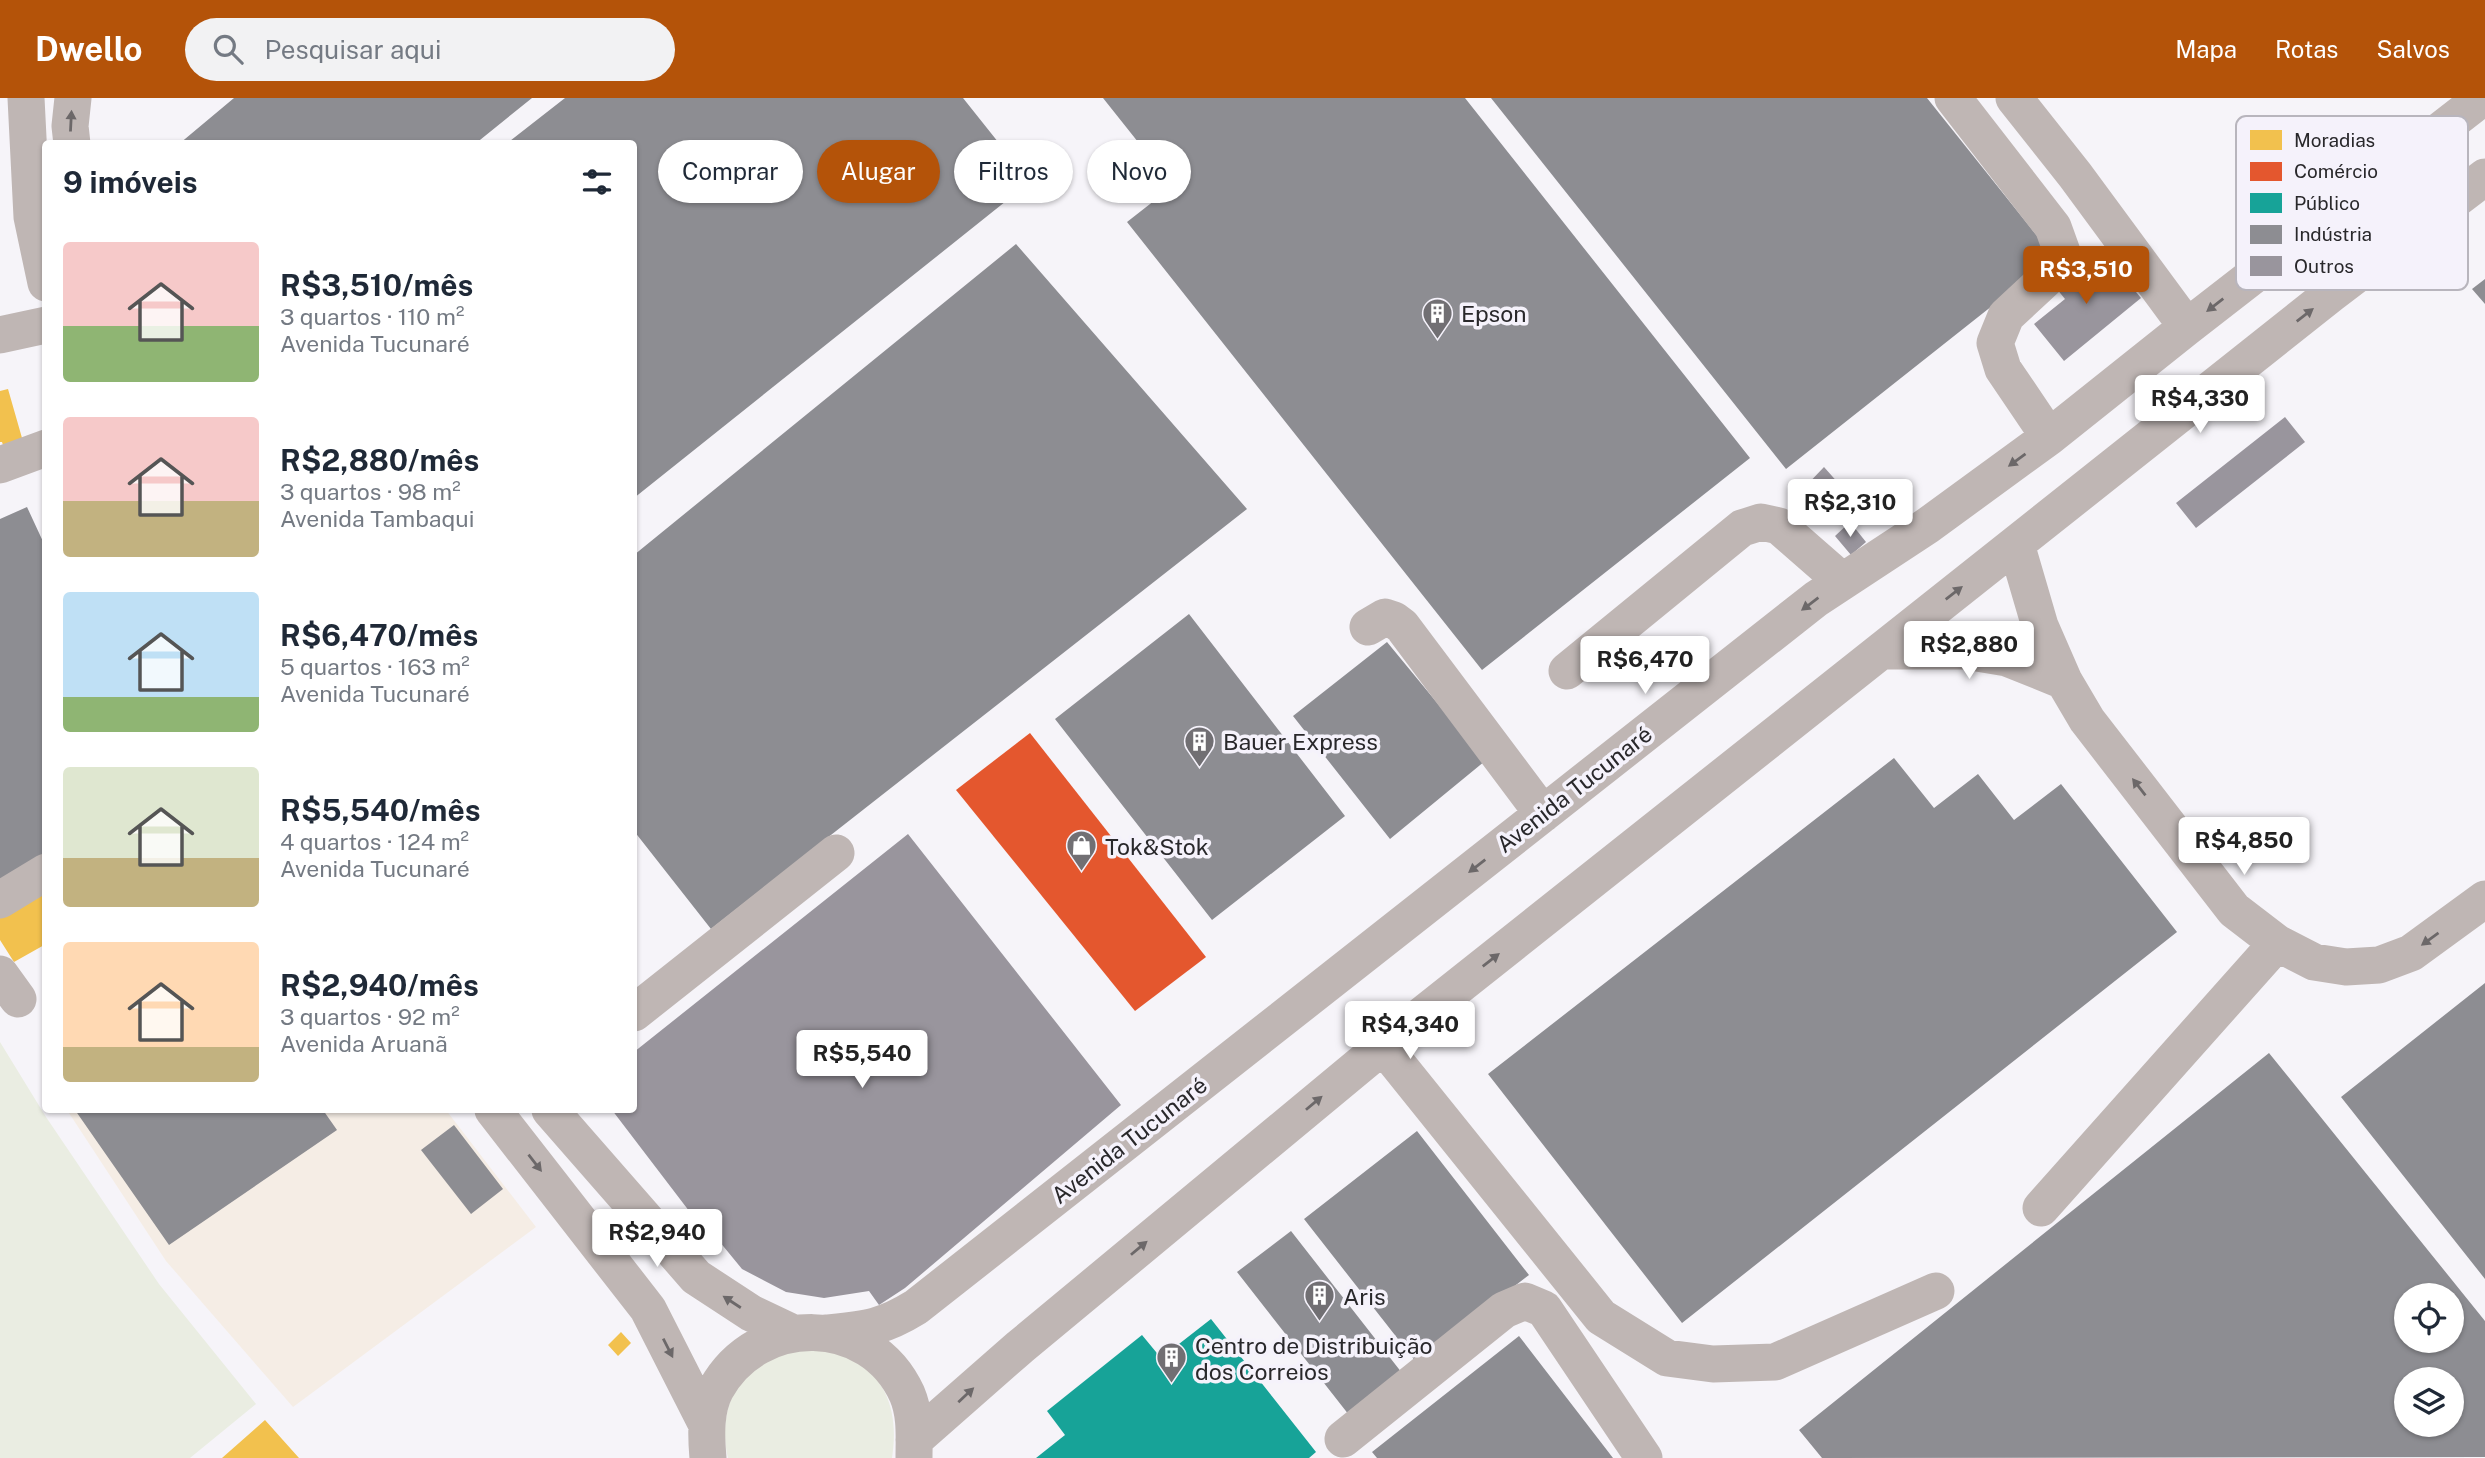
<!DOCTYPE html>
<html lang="pt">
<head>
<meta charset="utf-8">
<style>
  body { margin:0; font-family:"Public Sans",sans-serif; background:#f2f2f3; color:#1f2937; height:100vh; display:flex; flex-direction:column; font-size:26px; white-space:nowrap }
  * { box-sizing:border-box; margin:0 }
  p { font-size:23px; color:#747a83 }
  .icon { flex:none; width:38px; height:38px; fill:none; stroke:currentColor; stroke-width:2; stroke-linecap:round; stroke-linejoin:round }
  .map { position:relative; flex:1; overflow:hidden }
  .panel { position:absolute; left:42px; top:42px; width:595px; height:973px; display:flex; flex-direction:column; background:#fff; border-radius:7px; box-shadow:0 2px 5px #0004 }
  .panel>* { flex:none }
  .banner { position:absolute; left:658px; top:42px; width:665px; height:63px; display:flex; gap:14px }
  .buttons { position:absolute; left:2394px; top:1185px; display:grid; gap:14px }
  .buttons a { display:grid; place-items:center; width:70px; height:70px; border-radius:50%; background:#fff; box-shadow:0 2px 5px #0004; font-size:35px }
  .price { position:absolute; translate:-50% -60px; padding:0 16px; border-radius:7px; background:#fff; color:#222; font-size:23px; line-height:46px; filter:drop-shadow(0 2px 4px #0008) }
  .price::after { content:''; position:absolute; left:50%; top:42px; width:21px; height:16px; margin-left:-10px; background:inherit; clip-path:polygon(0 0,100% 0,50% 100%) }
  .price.active { background:#b45309; color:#fff }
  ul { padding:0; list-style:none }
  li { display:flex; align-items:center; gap:21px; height:175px; padding:0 21px }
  li span { display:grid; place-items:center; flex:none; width:196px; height:140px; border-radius:7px; color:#555 }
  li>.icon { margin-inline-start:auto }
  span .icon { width:84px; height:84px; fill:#fffc; stroke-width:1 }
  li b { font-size:30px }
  h2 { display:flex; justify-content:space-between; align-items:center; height:84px; padding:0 21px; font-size:30px }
  .chip { padding:0 24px; border-radius:32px; background:#fff; box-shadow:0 2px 5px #0004; font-size:24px; line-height:63px }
  .chip.active { background:#b45309; color:#fff }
  header { display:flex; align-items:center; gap:42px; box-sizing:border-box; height:98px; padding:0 35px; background:#b45309; color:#fff }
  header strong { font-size:33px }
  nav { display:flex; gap:38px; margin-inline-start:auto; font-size:24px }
  .search { width:490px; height:63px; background:#f2f2f3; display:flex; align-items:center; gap:18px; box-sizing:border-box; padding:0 24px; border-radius:38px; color:#747a83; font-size:26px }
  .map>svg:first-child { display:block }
  .industrial { fill:#f5ede5 }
  .green { fill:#eaede2 }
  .homes { fill:#f2c14e }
  .shops { fill:#e4572e }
  .public { fill:#17a398 }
  .industry { fill:#8d8d92; fill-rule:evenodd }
  .building { fill:#99959d }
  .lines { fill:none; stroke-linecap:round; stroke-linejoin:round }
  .minor { stroke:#bfb6b4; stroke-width:37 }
  .oneway { fill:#6c6869 }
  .labels { text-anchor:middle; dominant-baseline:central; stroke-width:7; stroke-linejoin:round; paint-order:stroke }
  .poi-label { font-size:23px; fill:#29282b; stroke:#f5f2fb; text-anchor:start }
  .street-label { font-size:23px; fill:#29282b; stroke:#f5f2fb }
  .key { fill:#f5f2fb; stroke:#b8b5bd; stroke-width:2 }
  .key-label { font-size:19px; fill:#29282b }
</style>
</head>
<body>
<header>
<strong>Dwello</strong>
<div class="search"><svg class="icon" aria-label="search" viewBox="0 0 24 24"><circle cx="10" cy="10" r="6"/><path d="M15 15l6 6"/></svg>Pesquisar aqui</div>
<nav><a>Mapa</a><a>Rotas</a><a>Salvos</a></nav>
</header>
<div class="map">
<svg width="2485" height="1360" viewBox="0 0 2485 1360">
  <rect width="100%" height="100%" fill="#f6f4f9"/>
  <!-- industrial -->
  <path class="industrial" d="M 67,1012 L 446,1012 L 536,1129 L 293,1309 L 166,1163 Z"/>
  <!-- green -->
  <path class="green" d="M 0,944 L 46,1019 L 159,1186 L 256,1306 L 190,1360 L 0,1360 Z
    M 830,1251 C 838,1255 848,1257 855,1262 C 891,1285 898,1321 892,1360 L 728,1360 C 718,1321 733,1271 775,1256 C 789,1251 815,1253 830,1251 Z"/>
  <!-- homes -->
  <path class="homes" d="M 8,291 L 24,347 L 5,353 L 2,344 L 0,344 L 0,293 Z
    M 46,788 L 46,846 L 14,864 L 0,842 L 0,815 Z
    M 621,1234 L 631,1245 L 618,1258 L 608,1247 Z
    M 265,1322 L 299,1360 L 222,1360 Z"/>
  <!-- shops -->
  <path class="shops" d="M 1030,635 L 1206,859 L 1135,913 L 956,692 Z"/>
  <!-- public -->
  <path class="public" d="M 1211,1221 L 1316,1354 L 1309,1360 L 1036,1360 L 1065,1337 L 1047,1313 L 1142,1237 L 1161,1260 Z"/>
  <!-- industry -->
  <path class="industry" d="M 234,0 L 532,0 L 475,46 L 179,46 Z
    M 565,0 L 963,0 L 1030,84 L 634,400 L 634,46 L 506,46 Z
    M 1103,0 L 1465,0 L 1750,360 L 1482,572 L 1127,124 L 1173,88 Z
    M 1491,0 L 1927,0 L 2054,159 L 1786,371 Z
    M 1016,146 L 1247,411 L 711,831 L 634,733 L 634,457 Z
    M 2485,181 L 2485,206 L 2472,191 Z
    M 27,409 L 46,450 L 46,767 L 0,790 L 0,421 Z
    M 1189,516 L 1345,718 L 1212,822 L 1055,621 Z
    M 1387,544 L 1485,663 L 1390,741 L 1293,618 Z
    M 1894,660 L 1934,710 L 1978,676 L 2014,722 L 2061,686 L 2177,834 L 1682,1225 L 1488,976 Z
    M 2485,885 L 2485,1181 L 2341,999 Z
    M 2269,955 L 2485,1223 L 2485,1359 L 1822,1360 L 1799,1332 ZM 2406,1197 L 2452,1197 L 2452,1242 L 2406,1242 ZM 2406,1281 L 2452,1281 L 2452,1326 L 2406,1326 Z
    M 75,1012 L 323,1012 L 337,1032 L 169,1147 Z
    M 454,1027 L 503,1091 L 471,1116 L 421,1052 Z
    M 1417,1033 L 1529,1177 L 1416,1264 L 1304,1121 Z
    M 1291,1133 L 1402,1275 L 1349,1317 L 1237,1174 Z
    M 1519,1238 L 1613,1360 L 1377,1360 L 1372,1354 Z"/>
  <!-- building -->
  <path class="building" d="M 2106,158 L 2141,200 L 2064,263 L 2034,226 L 2065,201 L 2052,185 L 2073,167 L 2081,178 Z
    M 2285,319 L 2305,344 L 2196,430 L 2176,405 Z
    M 1824,369 L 1856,405 L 1834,424 L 1802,392 Z
    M 1850,424 L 1866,444 L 1851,457 L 1835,438 Z
    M 908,736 L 1121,1007 L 905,1190 L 879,1207 L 869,1193 L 824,1200 L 786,1194 L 742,1171 L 710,1132 L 699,1126 L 612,1012 L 634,1012 L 634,954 Z"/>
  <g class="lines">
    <!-- minor -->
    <path class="minor" d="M 26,0 L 32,119 L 46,185
      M 1953,0 L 2053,129 L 2062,154 L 2048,179 L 2006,218 L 1995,245 L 2003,271 L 2049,339
      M 2014,0 L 2075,77 L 2187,229
      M 72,46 L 70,28 L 73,0
      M 0,237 L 46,227
      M 0,367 L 46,350
      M 2016,446 L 2040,528 L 2064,583 L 2087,622 L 2234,812 L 2277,845 L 2314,864 L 2346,869 L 2379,867 L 2411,855 L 2485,801
      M 1368,529 L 1385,519 L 1394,522 L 1402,528 L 1543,716
      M 1881,553 L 1965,553 L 2007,560 L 2064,583
      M 1567,573 L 1742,430 L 1761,424 L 1779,428 L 1842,483
      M 0,802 L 46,774
      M 0,876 L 18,901
      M 634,915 L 836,755
      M 1383,948 L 1601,1219 L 1667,1260 L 1713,1266 L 1775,1264 L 1936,1193
      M 493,1012 L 648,1211 L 706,1325
      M 550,1012 L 696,1179 L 751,1215 L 793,1235
      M 2041,1110 L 2277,845
      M 827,1235 C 866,1231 882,1230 916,1209 L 1816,501 L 1927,428 L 2049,339 L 2187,229 L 2482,0
      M 1343,1341 L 1504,1212 L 1525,1203 L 1544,1211 L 1644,1360
      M 914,1342 L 1020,1249 L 1383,948 L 2331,196 L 2485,79
      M 708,1360 C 706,1337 705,1312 716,1291 C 758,1215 870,1215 907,1296 C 916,1317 914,1339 914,1360"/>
  </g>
  <!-- one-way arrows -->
  <defs><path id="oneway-solid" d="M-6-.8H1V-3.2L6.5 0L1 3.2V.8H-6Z" transform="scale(1.75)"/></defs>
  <g class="oneway">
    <use href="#oneway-solid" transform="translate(71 23) rotate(-87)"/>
    <use href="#oneway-solid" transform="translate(2215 207) rotate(142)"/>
    <use href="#oneway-solid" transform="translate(2305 217) rotate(-38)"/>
    <use href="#oneway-solid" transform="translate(2017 362) rotate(144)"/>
    <use href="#oneway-solid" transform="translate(1954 495) rotate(-38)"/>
    <use href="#oneway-solid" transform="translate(1810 506) rotate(143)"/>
    <use href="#oneway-solid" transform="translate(2139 689) rotate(-128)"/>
    <use href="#oneway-solid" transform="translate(1477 768) rotate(142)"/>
    <use href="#oneway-solid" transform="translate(2430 841) rotate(144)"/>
    <use href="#oneway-solid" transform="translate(1491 862) rotate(-38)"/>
    <use href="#oneway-solid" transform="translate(1314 1005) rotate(-40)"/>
    <use href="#oneway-solid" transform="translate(535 1065) rotate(52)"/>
    <use href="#oneway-solid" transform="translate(1139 1150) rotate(-40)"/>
    <use href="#oneway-solid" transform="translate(732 1204) rotate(-147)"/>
    <use href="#oneway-solid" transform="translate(668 1250) rotate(63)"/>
    <use href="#oneway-solid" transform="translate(966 1297) rotate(-43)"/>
  </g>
  <!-- icons -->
  <defs>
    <symbol id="building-pin" viewBox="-11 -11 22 30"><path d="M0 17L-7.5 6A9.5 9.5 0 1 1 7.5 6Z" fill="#716f73" stroke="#f5f2fb"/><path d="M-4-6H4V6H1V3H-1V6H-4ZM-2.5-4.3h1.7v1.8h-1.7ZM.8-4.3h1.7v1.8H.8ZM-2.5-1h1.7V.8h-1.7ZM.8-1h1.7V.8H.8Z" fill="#fff"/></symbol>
    <symbol id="shop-pin" viewBox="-11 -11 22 30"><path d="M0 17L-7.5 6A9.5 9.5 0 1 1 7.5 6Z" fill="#716f73" stroke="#f5f2fb"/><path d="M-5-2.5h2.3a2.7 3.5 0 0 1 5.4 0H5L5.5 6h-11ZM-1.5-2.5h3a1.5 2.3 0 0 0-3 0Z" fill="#fff"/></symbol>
  </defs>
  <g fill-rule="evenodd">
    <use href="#building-pin" x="1420" y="198" width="35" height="47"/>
    <use href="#building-pin" x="1182" y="626" width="35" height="47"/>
    <use href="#shop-pin" x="1064" y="730" width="35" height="47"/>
    <use href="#building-pin" x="1302" y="1180" width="35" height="47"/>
    <use href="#building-pin" x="1154" y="1242" width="35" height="47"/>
  </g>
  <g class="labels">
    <!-- poi labels -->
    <g class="poi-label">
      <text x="1461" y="215">Epson</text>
      <text x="1223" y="643">Bauer Express</text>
      <text x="1105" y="748">Tok&amp;Stok</text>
      <text x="1343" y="1198">Aris</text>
      <text x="1195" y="1247">Centro de Distribuição<tspan x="1195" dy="26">dos Correios</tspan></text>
    </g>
    <!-- street labels -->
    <g class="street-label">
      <text transform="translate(1574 691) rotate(-38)">Avenida Tucunaré</text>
      <text transform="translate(1129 1042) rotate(-38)">Avenida Tucunaré</text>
    </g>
  </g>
  <!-- legend -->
  <rect x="2236" y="18" width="232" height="174" rx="10" class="key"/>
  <rect x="2250" y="32" width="32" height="20" fill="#f2c14e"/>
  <rect x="2250" y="64" width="32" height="19" fill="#e4572e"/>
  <rect x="2250" y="95" width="32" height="20" fill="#17a398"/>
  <rect x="2250" y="127" width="32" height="19" fill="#8d8d92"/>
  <rect x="2250" y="158" width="32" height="20" fill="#99959d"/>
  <g class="key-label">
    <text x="2294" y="49">Moradias</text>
    <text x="2294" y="80">Comércio</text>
    <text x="2294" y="112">Público</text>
    <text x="2294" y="143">Indústria</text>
    <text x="2294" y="175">Outros</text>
  </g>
</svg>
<div class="buttons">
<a><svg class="icon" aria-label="locate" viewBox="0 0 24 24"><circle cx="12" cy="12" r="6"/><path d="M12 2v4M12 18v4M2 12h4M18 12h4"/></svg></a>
<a><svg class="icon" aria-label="layers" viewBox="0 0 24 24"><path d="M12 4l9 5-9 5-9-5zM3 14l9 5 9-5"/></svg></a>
</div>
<b class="price active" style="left:2086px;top:208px">R$3,510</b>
<b class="price" style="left:2200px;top:337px">R$4,330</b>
<b class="price" style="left:1850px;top:441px">R$2,310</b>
<b class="price" style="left:1969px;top:583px">R$2,880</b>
<b class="price" style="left:1645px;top:598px">R$6,470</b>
<b class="price" style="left:2244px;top:779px">R$4,850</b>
<b class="price" style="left:1410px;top:963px">R$4,340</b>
<b class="price" style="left:862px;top:992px">R$5,540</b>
<b class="price" style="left:657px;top:1171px">R$2,940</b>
<div class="banner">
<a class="chip">Comprar</a>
<a class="chip active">Alugar</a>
<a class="chip">Filtros</a>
<a class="chip">Novo</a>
</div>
<section class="panel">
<h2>9 imóveis<svg class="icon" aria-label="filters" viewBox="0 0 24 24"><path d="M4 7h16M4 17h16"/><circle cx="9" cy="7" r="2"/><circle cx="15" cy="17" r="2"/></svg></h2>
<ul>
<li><span style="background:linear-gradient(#f6c9c9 60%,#8fb573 0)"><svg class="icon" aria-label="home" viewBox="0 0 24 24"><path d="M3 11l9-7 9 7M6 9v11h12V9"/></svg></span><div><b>R$3,510/mês</b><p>3 quartos · 110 m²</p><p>Avenida Tucunaré</p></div></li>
<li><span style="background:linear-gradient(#f6c9c9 60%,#c2b280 0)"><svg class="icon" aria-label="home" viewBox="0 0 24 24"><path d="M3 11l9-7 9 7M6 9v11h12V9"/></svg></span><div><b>R$2,880/mês</b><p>3 quartos · 98 m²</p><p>Avenida Tambaqui</p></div></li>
<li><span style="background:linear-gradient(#bfe0f5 75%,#8fb573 0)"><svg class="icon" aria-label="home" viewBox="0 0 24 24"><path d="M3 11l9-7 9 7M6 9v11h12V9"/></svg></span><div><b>R$6,470/mês</b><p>5 quartos · 163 m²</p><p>Avenida Tucunaré</p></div></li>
<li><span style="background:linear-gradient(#dfe7d0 65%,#c2b280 0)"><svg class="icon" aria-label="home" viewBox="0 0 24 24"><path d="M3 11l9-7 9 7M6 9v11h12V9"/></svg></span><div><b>R$5,540/mês</b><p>4 quartos · 124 m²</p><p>Avenida Tucunaré</p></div></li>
<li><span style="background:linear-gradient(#ffd9b3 75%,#c2b280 0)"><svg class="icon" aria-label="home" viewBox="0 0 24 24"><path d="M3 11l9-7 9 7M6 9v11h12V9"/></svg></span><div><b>R$2,940/mês</b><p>3 quartos · 92 m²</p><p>Avenida Aruanã</p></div></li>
</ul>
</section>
</div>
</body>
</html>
